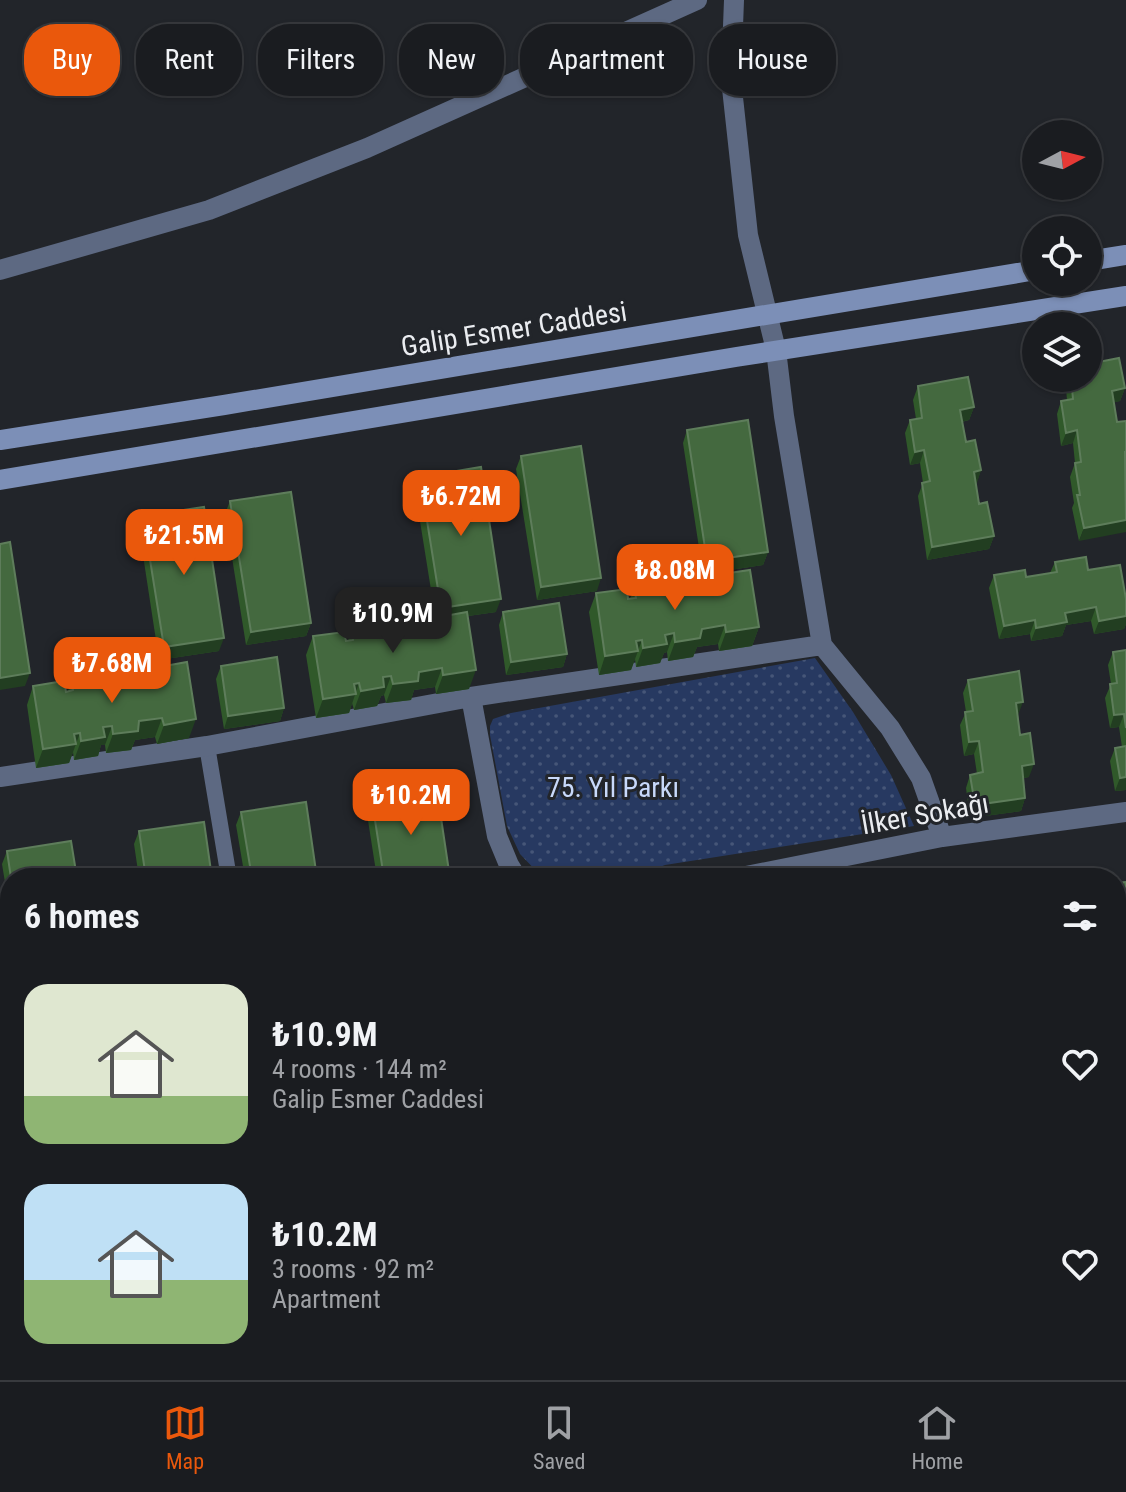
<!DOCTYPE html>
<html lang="en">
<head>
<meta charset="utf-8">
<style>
  body { margin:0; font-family:"Roboto Condensed",sans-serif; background:#232529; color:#f1f3f6; height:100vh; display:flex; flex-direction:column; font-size:30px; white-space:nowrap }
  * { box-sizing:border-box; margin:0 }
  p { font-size:26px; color:#9fa1a5 }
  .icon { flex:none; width:44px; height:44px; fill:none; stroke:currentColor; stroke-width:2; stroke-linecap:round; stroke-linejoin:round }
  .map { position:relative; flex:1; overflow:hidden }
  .drawer { position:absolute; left:0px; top:868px; width:1126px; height:512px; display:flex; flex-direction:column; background:#1a1c20; border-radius:32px 32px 0 0; box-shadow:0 2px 6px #0004,0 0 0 2px #383a3e }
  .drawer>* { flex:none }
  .hud { position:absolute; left:24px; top:24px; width:1078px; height:72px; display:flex; gap:16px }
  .needle { width:52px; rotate:83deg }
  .tools { position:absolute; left:1022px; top:120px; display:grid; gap:16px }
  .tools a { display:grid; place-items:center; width:80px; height:80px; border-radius:50%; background:#1a1c20; box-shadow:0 2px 6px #0004,0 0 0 2px #383a3e; font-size:40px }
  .price { position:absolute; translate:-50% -68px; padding:0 18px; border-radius:16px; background:#ea580c; color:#fff; font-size:26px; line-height:52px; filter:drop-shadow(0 2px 4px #0008) }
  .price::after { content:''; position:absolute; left:50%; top:48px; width:24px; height:18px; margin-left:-12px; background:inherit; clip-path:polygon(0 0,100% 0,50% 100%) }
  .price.current { background:#222; color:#fff }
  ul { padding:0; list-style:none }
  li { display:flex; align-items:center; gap:24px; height:200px; padding:0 24px }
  li span { display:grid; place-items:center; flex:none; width:224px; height:160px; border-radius:24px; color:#555 }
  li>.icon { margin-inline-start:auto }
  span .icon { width:96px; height:96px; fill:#fffc; stroke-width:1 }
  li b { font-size:34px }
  h2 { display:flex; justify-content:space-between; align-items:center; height:96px; padding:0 24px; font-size:34px }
  .pill { padding:0 28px; border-radius:32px; background:#1a1c20; box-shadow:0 2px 6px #0004,0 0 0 2px #383a3e; font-size:28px; line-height:72px }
  .pill.current { background:#ea580c; color:#fff }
  .menu { display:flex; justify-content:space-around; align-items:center; height:112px; border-top:2px solid #383a3e; background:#1a1c20; font-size:22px; color:#9fa1a5 }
  .menu a { display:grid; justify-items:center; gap:4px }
  .menu .current { color:#ea580c }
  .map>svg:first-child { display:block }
  .park { fill:url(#park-dots) }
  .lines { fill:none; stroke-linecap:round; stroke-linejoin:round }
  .lane { stroke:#5d6982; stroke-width:16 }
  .street { stroke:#5d6982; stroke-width:20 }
  .secondary { stroke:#7c8fb7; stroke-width:20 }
  .wall { fill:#30592a }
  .shaded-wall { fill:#223e21 }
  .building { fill:#44693f; stroke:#5e7d5b; stroke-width:2 }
  .labels { text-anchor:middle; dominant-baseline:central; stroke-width:6; stroke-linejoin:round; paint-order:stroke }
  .street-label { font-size:28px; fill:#eaecf0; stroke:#22252a }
  .park-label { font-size:28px; fill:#c8d9fa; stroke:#22252a }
</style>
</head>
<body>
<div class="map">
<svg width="1126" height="1380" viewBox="0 0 1126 1380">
  <defs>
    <pattern id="park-dots" width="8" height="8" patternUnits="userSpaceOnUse" patternTransform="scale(2)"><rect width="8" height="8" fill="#273961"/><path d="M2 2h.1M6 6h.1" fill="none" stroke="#465678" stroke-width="1.8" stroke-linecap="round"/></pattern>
  </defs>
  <rect width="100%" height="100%" fill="#22252a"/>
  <!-- park -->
  <path class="park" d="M 815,658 L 853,712 L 891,775 L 914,826 L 665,865 L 631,878 L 543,878 L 520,854 L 507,826 L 490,735 L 490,726 L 493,719 L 511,713 Z"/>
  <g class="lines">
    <!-- lane -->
    <path class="lane" d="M 207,746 L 229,878"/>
    <!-- street -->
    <path class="street" d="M 0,270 L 209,210 L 367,148 L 697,0
      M 822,645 L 890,728 L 921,778 L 942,837
      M 471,697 L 497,836 L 509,865 L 517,878
      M 0,777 L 207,746 L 471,697 L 822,645 L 784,416 L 776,350 L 748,235 L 731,79 L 734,0
      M 736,878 L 942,837 L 1126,812
      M 1116,1110 L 1126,1109
      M 667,1370 L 669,1380"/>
    <!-- secondary -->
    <path class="secondary" d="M 1088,261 L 1126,255
      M 0,440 L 224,405 L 1036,270
      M 0,480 L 736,357 L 1126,296
      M 0,1143 L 10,1193
      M 37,1370 L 38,1380"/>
  </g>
  <!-- wall -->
  <path class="wall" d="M 1065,378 L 1088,378 L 1125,388 L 1120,401 L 1114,402 L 1117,422 L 1126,421 L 1079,541 L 1072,508 L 1074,503 L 1070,477 L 1075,463 L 1073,443 L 1061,446 L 1057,414 L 1061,401 L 1067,400 Z
    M 918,386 L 974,407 L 969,420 L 962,422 L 966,442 L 981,470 L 976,484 L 979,504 L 994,536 L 989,549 L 927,560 L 918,496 L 923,483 L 920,463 L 910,465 L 905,433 L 910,420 L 916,419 L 913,400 Z
    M 687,430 L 768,552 L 763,565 L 703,574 L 683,443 Z
    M 521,456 L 597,591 L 537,600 L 516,469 Z
    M 420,477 L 496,612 L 468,616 L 469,689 L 436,694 L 435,687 L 414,690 L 411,700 L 386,703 L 384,695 L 381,696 L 377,706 L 354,710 L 352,703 L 349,713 L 316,718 L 306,655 L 313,636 L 346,641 L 348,641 L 352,630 L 376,635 L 380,634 L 384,624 L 412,629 L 436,625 L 438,620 L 436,621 L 415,490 Z
    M 230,501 L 311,623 L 306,636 L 246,645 L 225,514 Z
    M 143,516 L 219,651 L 159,660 L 139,529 Z
    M 1055,562 L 1088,570 L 1126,599 L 1126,624 L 1124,629 L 1094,634 L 1091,621 L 1066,625 L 1062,636 L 1031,641 L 1030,634 L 999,639 L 989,588 L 994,575 L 1026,577 L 1050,573 Z
    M 722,574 L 759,627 L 752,646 L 719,651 L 718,644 L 697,647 L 693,657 L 668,661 L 667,652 L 664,653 L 660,663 L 636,667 L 635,659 L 631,670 L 599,675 L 589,612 L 596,593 L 630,599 L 634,588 L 659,592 L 663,592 L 667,581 L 695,586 L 719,583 Z
    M 503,612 L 567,654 L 563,667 L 506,675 L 499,625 Z
    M 1126,650 L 1126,790 L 1115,791 L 1110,761 L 1115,748 L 1122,747 L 1119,727 L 1110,728 L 1105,698 L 1111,684 L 1108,665 L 1113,652 Z
    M 221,666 L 284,708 L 280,721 L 224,729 L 216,679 Z
    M 159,667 L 189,738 L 157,744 L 155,737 L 135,740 L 131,750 L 106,753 L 105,745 L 101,745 L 98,756 L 74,760 L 73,752 L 69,763 L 36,768 L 27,705 L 33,686 L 66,692 L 68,691 L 72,680 L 96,685 L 101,684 L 104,674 L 132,679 L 156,675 Z
    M 968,680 L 1018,715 L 1020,735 L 1029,777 L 1023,778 L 1025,798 L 1021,811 L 970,818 L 966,788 L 970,775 L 977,774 L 974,754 L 964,756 L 960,725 L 966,712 L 963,693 Z
    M 372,801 L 450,878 L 377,878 L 367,814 Z
    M 241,812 L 317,878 L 245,878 L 236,825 Z
    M 139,831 L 212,878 L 139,878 L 134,844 Z
    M 7,851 L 77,878 L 10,878 L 10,913 L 2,864 Z
    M 360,1370 L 527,1370 L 529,1380 L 362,1380 Z
    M 688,1370 L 719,1370 L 716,1380 L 690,1380 Z"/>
  <!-- shaded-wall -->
  <path class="shaded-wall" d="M 1125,388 L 1120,401 L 1107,404 L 1112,391 Z
    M 974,407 L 969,420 L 955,423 L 960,410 Z
    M 1077,430 L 1073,443 L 1061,446 L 1066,433 Z
    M 924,450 L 920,463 L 910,465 L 915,452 Z
    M 981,470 L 977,483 L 969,485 L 974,472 Z
    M 1126,520 L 1126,532 L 1079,541 L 1084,528 Z
    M 994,536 L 989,549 L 927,560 L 932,547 Z
    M 768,552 L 763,565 L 703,574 L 707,561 Z
    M 601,578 L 597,591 L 537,600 L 541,587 Z
    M 501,599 L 496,612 L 440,620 L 439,617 L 438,620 L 436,621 L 441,608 Z
    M 1096,607 L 1091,621 L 1066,625 L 1062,636 L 1031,641 L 1036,628 L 1065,613 Z
    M 1126,616 L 1126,624 L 1124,629 L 1094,634 L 1099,621 Z
    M 1035,620 L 1030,634 L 999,639 L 1004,626 Z
    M 311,623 L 306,636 L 246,645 L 251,632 Z
    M 725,625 L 718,644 L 697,647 L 693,657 L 668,661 L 675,642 L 702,629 Z
    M 759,627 L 752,646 L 719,651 L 726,632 Z
    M 674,633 L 667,652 L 664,653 L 660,663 L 636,667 L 643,648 L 665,635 Z
    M 224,638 L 219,651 L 159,660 L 164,647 Z
    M 642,640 L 631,670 L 599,675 L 605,656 L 636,641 Z
    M 567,654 L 563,667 L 506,675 L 511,662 Z
    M 442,668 L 435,687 L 414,690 L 411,700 L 386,703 L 393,684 L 419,672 Z
    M 476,670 L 469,689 L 436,694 L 443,675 Z
    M 30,673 L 25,686 L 0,690 L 0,678 Z
    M 391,676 L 384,695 L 381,696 L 377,706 L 354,710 L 361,691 L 383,677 Z
    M 359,683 L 349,713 L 316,718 L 323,699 L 354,684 Z
    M 1023,702 L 1018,715 L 1011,716 L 1016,703 Z
    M 284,708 L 280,721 L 224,729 L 228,716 Z
    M 1124,714 L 1119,727 L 1110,728 L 1114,715 Z
    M 162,718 L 155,737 L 135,740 L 131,750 L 106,753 L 113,734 L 139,721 Z
    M 196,719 L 189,738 L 157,744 L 164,725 Z
    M 112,726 L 105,745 L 101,745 L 98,756 L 74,760 L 81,741 L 103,727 Z
    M 80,733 L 69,763 L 36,768 L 43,749 L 74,734 Z
    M 979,741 L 974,754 L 964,756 L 969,742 Z
    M 1034,764 L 1029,777 L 1017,779 L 1022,766 Z
    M 1126,777 L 1126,790 L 1115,791 L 1120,778 Z
    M 1025,798 L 1021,811 L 970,818 L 975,805 Z
    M 1126,1025 L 1126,1043 L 1116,1044 L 1116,1026 Z
    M 1126,1296 L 1126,1313 L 1116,1315 L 1116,1304 L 1118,1297 Z
    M 697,1370 L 719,1370 L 716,1380 L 693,1380 Z
    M 733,1370 L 755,1370 L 731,1375 Z"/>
  <!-- building -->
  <path class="building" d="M 1119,358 L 1125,388 L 1112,391 L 1117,422 L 1126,421 L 1126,452 L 1125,452 L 1126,520 L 1084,528 L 1077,495 L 1080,495 L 1075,463 L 1081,462 L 1077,430 L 1066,433 L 1061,401 L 1073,399 L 1071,378 L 1088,378 L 1088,364 Z
    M 968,377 L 974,407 L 960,410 L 966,442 L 975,440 L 981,470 L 974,472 L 979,504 L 987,502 L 994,536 L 932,547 L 922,483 L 930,481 L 924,450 L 915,452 L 910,420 L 922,418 L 918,386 Z
    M 748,420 L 768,552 L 707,561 L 687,430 Z
    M 581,446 L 601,578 L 541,587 L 521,456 Z
    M 481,467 L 501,599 L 441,608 L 420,477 Z
    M 291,492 L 311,623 L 251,632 L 230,501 Z
    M 204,507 L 224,638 L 164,647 L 143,516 Z
    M 10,542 L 30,673 L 0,678 L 0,544 Z
    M 1086,557 L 1088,570 L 1120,565 L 1126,599 L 1126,616 L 1099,621 L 1096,607 L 1065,613 L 1067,622 L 1036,628 L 1035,620 L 1004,626 L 994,575 L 1025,570 L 1026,577 L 1057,572 L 1055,562 Z
    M 750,570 L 759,627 L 726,632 L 725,625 L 702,629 L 700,638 L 675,642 L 674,633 L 665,635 L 667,644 L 643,648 L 642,640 L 636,641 L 638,651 L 605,656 L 596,593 L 627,589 L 628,599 L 636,598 L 634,588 L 658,584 L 659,592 L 668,591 L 667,581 L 693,577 L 695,586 L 723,582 L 722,574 Z
    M 559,603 L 567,654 L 511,662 L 503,612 Z
    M 467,612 L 476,670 L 443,675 L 442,668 L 419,672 L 418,681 L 393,684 L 391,676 L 383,677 L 384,687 L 361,691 L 359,683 L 354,684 L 356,694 L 323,699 L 313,636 L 344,632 L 346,641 L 353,640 L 352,630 L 375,626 L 376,635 L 385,634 L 384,624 L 411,620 L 412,629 L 440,625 L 439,617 Z
    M 1126,650 L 1126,728 L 1124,714 L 1114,715 L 1110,684 L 1117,683 L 1113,652 Z
    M 277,657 L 284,708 L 228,716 L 221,666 Z
    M 187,662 L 196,719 L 164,725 L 162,718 L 139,721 L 138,731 L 113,734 L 112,726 L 103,727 L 105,737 L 81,741 L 80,733 L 74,734 L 76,744 L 43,749 L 33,686 L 64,681 L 66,692 L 73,690 L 72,680 L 95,676 L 96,685 L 106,684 L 104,674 L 131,670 L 132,679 L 161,675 L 159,667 Z
    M 1019,671 L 1023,702 L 1016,703 L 1020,735 L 1030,733 L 1034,764 L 1022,766 L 1025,798 L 975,805 L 970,775 L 983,772 L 979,741 L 969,742 L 965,712 L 973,711 L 968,680 Z
    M 1126,746 L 1126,777 L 1120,778 L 1115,748 Z
    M 437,791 L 450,878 L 384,878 L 372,801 Z
    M 306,802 L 317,878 L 252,878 L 241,812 Z
    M 204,822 L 212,878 L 146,878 L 139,831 Z
    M 71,841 L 77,878 L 11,878 L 7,851 Z
    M 1126,882 L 1126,1025 L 1116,1026 L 1116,883 Z
    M 1126,1220 L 1126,1296 L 1118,1297 L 1116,1286 L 1116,1222 Z
    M 215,1370 L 351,1370 L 353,1380 L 195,1380 L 194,1374 Z
    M 370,1370 L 527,1370 L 529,1380 L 372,1380 Z"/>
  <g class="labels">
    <!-- street labels -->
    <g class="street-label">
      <text transform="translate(514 329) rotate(-9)">Galip Esmer Caddesi</text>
      <text transform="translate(925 814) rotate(-10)">İlker Sokağı</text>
    </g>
    <!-- park labels -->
    <g class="park-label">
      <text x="613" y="787">75. Yıl Parkı</text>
    </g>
  </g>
</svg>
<div class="tools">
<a><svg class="needle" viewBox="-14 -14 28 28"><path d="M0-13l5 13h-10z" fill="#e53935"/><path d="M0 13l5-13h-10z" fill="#9fa1a5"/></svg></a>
<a><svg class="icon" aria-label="locate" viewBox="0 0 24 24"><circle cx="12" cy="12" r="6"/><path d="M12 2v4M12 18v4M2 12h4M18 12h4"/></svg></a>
<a><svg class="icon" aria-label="layers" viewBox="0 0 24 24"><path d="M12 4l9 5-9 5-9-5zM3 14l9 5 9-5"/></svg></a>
</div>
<b class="price" style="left:461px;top:538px">₺6.72M</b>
<b class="price" style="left:184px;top:577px">₺21.5M</b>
<b class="price" style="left:675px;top:612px">₺8.08M</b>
<b class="price current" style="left:393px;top:655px">₺10.9M</b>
<b class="price" style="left:112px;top:705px">₺7.68M</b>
<b class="price" style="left:411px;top:837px">₺10.2M</b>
<div class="hud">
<a class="pill current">Buy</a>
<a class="pill">Rent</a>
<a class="pill">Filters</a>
<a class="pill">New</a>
<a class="pill">Apartment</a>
<a class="pill">House</a>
</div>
<section class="drawer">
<h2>6 homes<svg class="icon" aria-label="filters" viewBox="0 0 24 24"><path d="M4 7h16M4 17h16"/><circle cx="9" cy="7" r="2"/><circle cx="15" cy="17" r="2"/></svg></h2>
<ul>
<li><span style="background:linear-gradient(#dfe7d0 70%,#8fb573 0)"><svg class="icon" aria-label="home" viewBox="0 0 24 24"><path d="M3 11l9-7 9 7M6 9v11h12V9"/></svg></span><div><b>₺10.9M</b><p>4 rooms · 144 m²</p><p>Galip Esmer Caddesi</p></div><svg class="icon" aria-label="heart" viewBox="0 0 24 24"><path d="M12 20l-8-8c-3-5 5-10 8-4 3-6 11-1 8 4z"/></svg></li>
<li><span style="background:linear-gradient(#bfe0f5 60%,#8fb573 0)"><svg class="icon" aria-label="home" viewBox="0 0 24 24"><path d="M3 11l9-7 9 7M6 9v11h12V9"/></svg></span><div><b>₺10.2M</b><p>3 rooms · 92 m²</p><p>Apartment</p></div><svg class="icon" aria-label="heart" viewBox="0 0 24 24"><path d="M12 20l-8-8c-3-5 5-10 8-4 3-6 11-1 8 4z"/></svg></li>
</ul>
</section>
</div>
<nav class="menu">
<a class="current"><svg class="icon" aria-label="map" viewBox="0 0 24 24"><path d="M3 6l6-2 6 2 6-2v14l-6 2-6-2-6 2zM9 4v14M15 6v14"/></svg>Map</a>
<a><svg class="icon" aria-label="saved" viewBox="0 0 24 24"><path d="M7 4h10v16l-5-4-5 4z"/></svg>Saved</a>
<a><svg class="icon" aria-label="home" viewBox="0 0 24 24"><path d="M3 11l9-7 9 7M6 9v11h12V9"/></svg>Home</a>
</nav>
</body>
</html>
